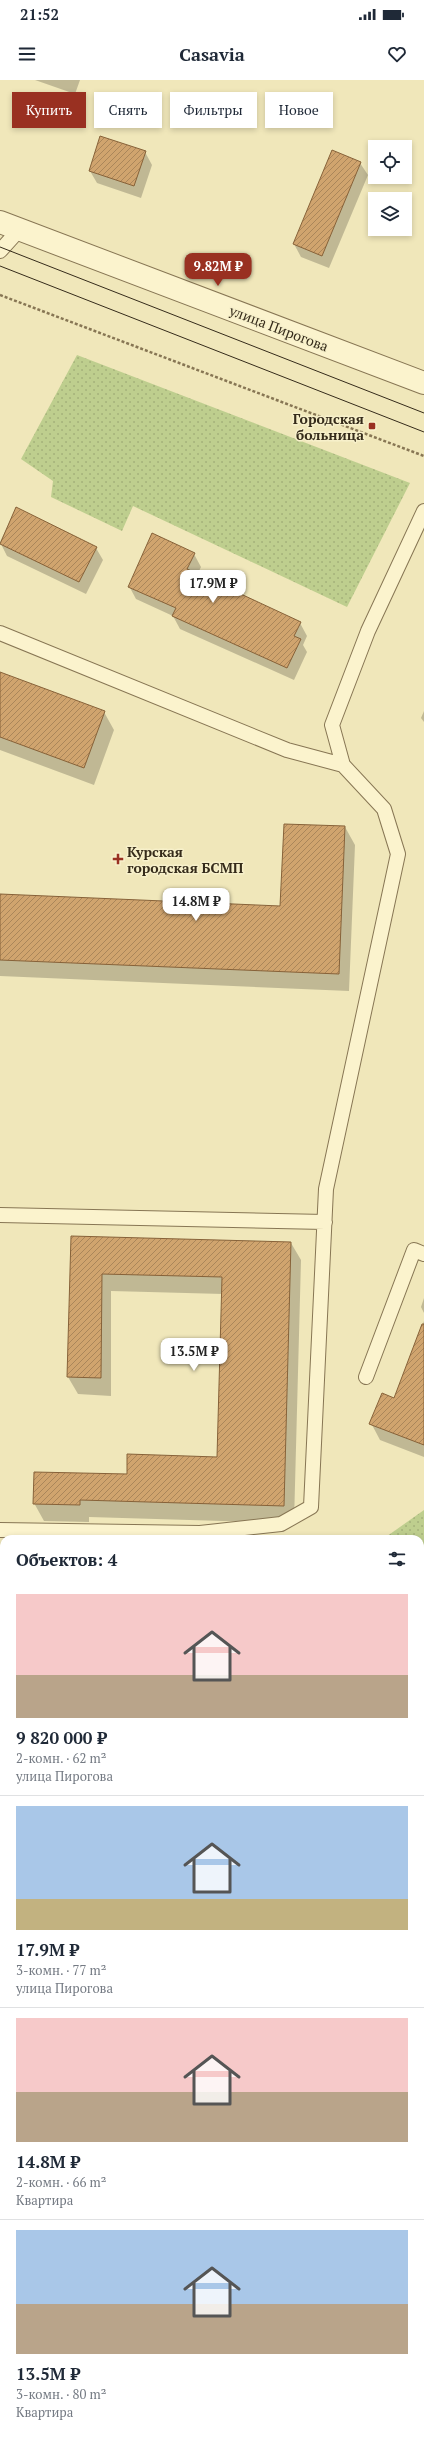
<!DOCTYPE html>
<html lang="ru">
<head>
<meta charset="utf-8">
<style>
  body { margin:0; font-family:"PT Serif",serif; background:#f6f6f7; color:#1f2937; height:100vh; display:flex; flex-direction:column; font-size:15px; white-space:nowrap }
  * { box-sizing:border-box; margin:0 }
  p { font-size:13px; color:#747a83 }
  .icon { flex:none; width:22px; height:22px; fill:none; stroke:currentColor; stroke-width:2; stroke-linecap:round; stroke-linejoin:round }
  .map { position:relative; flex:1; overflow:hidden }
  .side { position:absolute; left:0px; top:1455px; width:424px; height:904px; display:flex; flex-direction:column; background:#fff; border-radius:12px 12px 0 0; box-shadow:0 2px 6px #0003 }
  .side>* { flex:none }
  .guide { position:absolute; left:12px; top:12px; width:400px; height:36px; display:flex; gap:8px }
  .tools { position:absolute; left:368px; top:60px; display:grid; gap:8px }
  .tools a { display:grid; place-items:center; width:44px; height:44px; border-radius:0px; background:#fff; box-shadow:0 2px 6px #0003; font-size:20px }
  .price { position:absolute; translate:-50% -34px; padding:0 9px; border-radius:8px; background:#fff; color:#222; font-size:13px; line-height:26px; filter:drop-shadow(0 1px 2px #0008) }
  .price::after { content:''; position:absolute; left:50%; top:24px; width:12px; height:9px; margin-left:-6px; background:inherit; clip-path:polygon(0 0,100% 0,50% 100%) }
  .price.selected { background:#993021; color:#fff }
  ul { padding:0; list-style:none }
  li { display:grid; align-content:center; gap:8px; height:212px; padding:0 16px }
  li+li { border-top:1px solid #e0e1e3 }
  li span { display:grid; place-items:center; height:124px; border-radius:0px; color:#555 }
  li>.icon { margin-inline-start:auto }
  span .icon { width:72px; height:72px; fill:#fffc; stroke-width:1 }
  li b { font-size:17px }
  h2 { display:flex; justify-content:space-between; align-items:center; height:48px; padding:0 16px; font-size:17px }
  .chip { padding:0 14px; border-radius:0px; background:#fff; box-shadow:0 2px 6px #0003; font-size:14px; line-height:36px }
  .chip.selected { background:#993021; color:#fff }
  .status { display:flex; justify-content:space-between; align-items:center; height:28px; padding:0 20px; background:#fff; direction:ltr }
  .status svg { height:11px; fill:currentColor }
  header { display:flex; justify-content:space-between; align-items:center; height:52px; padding:0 16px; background:#fff; font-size:18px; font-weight:700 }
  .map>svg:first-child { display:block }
  .garden { fill:url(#garden-dots) }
  .shadow { fill:#0003 }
  .building { fill:url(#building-hatch); stroke:#876239 }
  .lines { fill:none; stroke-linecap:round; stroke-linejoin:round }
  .service-casing { stroke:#877654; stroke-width:16 }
  .minor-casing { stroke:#877654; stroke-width:24 }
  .path { stroke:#877654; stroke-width:2.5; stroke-dasharray:3 2; stroke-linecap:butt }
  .service { stroke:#fbf3cd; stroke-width:14 }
  .minor { stroke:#fbf3cd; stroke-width:22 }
  .tram { stroke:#352b1a; stroke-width:1 }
  .poi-dot { fill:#993021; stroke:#f7f0ca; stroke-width:1.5 }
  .labels { text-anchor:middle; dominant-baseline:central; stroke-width:3; stroke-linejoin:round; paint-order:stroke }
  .street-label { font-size:14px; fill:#352b1a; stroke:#f7f0ca }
  .poi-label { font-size:14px; font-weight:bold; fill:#352b1a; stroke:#f7f0ca; text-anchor:end }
</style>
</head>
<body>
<div class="status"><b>21:52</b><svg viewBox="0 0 49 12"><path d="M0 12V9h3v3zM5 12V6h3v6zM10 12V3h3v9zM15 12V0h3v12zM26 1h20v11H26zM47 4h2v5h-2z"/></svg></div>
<header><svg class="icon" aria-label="menu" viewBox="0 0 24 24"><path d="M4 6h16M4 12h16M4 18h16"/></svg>Casavia<svg class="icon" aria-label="heart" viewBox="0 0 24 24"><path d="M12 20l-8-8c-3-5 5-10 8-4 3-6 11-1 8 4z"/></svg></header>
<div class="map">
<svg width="424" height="2359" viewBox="0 0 424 2359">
  <defs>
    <pattern id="garden-dots" width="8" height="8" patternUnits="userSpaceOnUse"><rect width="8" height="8" fill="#bece8e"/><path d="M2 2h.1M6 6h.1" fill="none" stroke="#a4b17a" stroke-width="1.8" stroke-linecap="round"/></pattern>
    <pattern id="building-hatch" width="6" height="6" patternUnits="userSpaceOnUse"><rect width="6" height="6" fill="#d0a46e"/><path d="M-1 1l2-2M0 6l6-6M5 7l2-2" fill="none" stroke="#aa865a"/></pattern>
  </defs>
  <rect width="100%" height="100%" fill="#f0e7ba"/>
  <!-- garden -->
  <path class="garden" d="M 77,275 L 410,403 L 347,527 L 133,426 L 122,451 L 51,417 L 53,401 L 21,379 Z
    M 424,1430 L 424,1622 L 420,1626 L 420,1459 L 383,1459 Z
    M 0,1511 L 4,1511 L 4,1667 L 0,1664 Z
    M 4,1734 L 4,1871 L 0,1874 L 0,1738 Z
    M 0,1950 L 4,1954 L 4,2065 L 0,2062 Z
    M 420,2336 L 424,2338 L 424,2359 L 339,2359 L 341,2355 L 420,2355 Z"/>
  <!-- shadow -->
  <path class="shadow" d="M 35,0 L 80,0 L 75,14 Z
    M 145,72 L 152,85 L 141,118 L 97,103 L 90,91 Z
    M 360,83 L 368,95 L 329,188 L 301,177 L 294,164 Z
    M 16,428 L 96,468 L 103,480 L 86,514 L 7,476 L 0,462 Z
    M 194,474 L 201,487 L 197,495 L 300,543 L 307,556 L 303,565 L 307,572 L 294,600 L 180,549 L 173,536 L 136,519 L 129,506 Z
    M 0,593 L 104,632 L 114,650 L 94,705 L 0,670 Z
    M 424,631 L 424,642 L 421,638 Z
    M 345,747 L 355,765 L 349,911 L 0,896 L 0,815 L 281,827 Z
    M 72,1157 L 291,1163 L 301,1180 L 294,1443 L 89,1437 L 89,1442 L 44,1441 L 34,1423 L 128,1395 L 218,1378 L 223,1214 L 111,1211 L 111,1316 L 78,1314 L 68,1297 Z
    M 424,1218 L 424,1233 L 421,1227 Z
    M 424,1241 L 424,1377 L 380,1360 L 371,1343 L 394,1319 Z
    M 0,1681 L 4,1684 L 4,1736 L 0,1733 Z
    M 424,1820 L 424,1990 L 420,1993 L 420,1823 Z
    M 4,1885 L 4,1899 L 0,1892 Z
    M 420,2185 L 424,2189 L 424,2300 L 420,2296 Z
    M 4,2225 L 4,2233 L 1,2228 Z
    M 4,2267 L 4,2355 L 17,2355 L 13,2359 L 0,2359 L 0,2270 Z
    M 156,2355 L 314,2355 L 310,2359 L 152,2359 Z"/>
  <!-- building -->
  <path class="building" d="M 100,56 L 146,71 L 134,106 L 89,91 Z
    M 332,70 L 361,82 L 322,176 L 293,164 Z
    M 16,427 L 97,467 L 79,502 L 0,464 Z
    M 152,453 L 195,473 L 187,489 L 301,542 L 294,556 L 301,559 L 287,588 L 172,536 L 176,528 L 128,507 Z
    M 0,592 L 105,631 L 84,688 L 0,657 Z
    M 284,744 L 345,746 L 339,894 L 0,880 L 0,814 L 280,826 Z
    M 71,1156 L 291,1162 L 284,1426 L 80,1420 L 80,1425 L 33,1424 L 34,1392 L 127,1394 L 127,1374 L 217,1377 L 222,1197 L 102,1194 L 101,1298 L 67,1297 Z
    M 422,1244 L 424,1244 L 424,1365 L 369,1344 L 382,1313 L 394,1318 Z"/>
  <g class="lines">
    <defs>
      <path id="service" d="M 0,171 L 19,150
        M 0,553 L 287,670 L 343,685 L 384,729 L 398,774 L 326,1109 L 311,1427 L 281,1444 L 200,1453 L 0,1450
        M 343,685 L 332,645 L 368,551 L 424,431
        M 0,1135 L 325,1142
        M 366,1297 L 414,1170 L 424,1174"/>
      <path id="minor" d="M 0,142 L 424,303
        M 420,2067 L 424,2063
        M 0,2091 L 4,2094
        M 83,2359 L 87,2355"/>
    </defs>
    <!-- service casing -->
    <use href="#service" class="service-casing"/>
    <!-- minor casing -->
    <use href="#minor" class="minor-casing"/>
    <!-- path -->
    <path class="path" d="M 0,215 L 424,376
      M 420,2015 L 424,2011
      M 420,2117 L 424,2113
      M 139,2359 L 143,2355"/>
    <!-- service -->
    <use href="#service" class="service"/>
    <!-- minor -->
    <use href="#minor" class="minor"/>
    <!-- tram -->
    <path class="tram" d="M 0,167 L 424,333
      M 0,186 L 424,352"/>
  </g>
  <!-- markers -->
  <g class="poi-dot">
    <rect x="368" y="342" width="8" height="8" rx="2"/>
    <path d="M116 773h4v4h4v4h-4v4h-4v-4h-4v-4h4z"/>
  </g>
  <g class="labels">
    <!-- street labels -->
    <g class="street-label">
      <text transform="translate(279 248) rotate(21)">улица Пирогова</text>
    </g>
    <!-- poi labels -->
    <g class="poi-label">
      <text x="364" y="338">Городская<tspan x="364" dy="16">больница</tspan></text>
      <text x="127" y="771" text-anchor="start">Курская<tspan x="127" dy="16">городская БСМП</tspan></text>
    </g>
  </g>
</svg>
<div class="tools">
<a><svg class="icon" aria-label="locate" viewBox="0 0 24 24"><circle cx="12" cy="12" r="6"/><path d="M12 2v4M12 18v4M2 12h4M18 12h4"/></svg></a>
<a><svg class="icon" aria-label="layers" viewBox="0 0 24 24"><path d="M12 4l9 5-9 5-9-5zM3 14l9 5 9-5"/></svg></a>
</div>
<b class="price selected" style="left:218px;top:207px">9.82M ₽</b>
<b class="price" style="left:213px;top:524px">17.9M ₽</b>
<b class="price" style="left:196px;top:842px">14.8M ₽</b>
<b class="price" style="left:194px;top:1292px">13.5M ₽</b>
<div class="guide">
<a class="chip selected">Купить</a>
<a class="chip">Снять</a>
<a class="chip">Фильтры</a>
<a class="chip">Новое</a>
</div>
<section class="side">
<h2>Объектов: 4<svg class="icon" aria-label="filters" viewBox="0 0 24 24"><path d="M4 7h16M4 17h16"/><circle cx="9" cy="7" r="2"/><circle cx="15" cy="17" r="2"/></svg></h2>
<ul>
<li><span style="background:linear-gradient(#f6c9c9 65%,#b9a48a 0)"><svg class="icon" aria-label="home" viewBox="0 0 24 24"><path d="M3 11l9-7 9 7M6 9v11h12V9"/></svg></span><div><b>9 820 000 ₽</b><p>2-комн. · 62 m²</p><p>улица Пирогова</p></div></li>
<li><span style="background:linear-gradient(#a9c7e8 75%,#c2b280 0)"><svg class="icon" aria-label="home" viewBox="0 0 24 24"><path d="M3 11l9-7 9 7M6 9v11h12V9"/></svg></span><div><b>17.9M ₽</b><p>3-комн. · 77 m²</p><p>улица Пирогова</p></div></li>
<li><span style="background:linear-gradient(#f6c9c9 60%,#b9a48a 0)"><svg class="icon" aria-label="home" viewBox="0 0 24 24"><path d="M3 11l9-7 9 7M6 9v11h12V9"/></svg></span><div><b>14.8M ₽</b><p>2-комн. · 66 m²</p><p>Квартира</p></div></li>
<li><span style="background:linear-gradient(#a9c7e8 60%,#b9a48a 0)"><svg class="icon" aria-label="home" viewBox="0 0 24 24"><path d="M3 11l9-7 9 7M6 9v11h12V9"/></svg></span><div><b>13.5M ₽</b><p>3-комн. · 80 m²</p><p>Квартира</p></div></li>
</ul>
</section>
</div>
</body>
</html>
